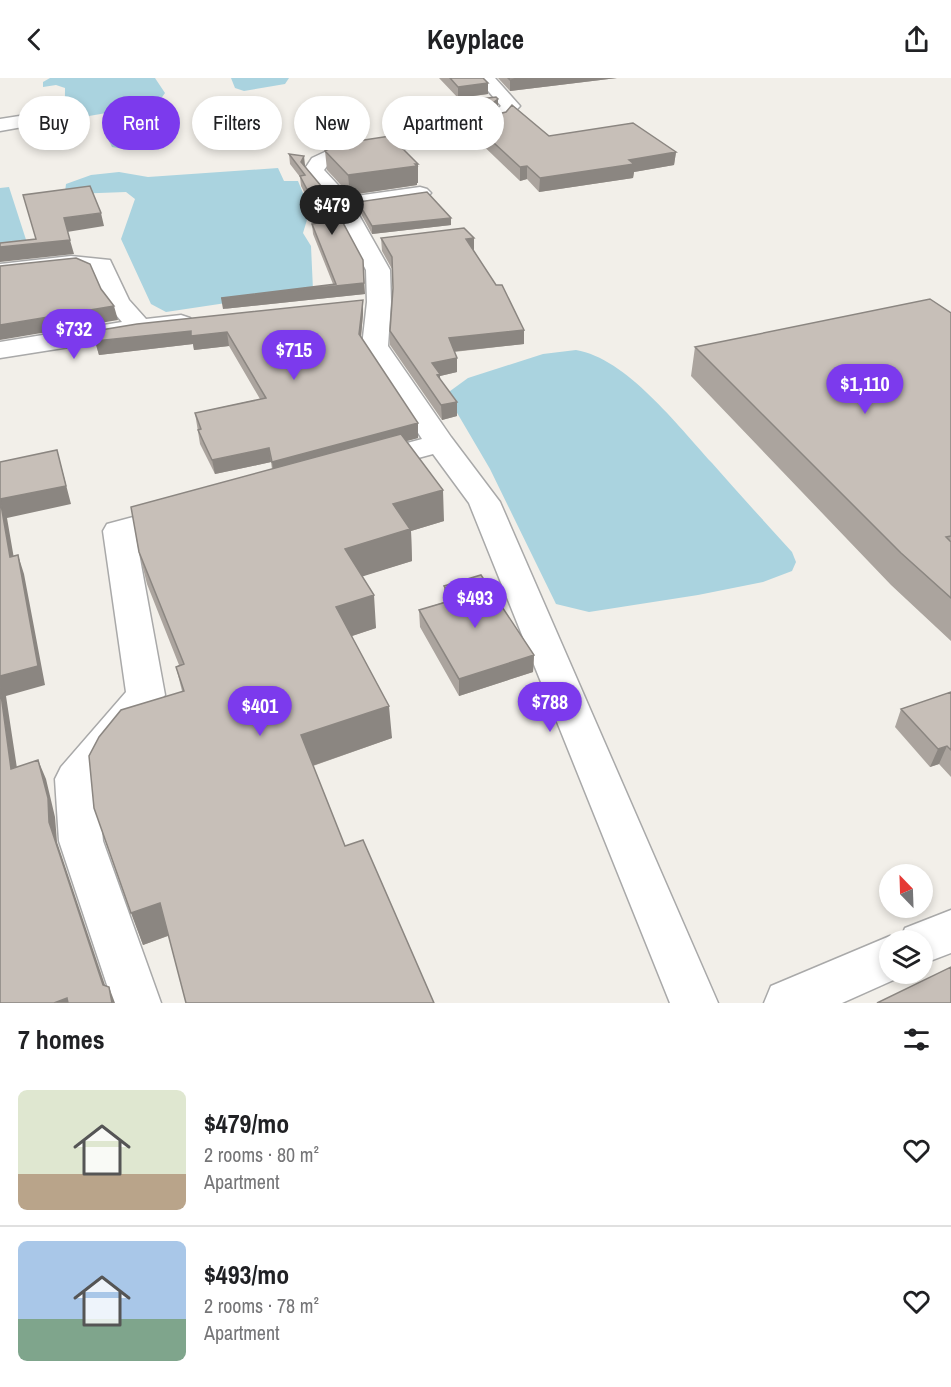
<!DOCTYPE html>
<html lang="en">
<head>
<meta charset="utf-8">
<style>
  body { margin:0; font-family:"Archivo Narrow",sans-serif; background:#f6f6f6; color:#202124; height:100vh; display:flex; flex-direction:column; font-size:22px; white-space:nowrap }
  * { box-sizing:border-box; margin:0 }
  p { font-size:20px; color:#757577 }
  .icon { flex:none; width:33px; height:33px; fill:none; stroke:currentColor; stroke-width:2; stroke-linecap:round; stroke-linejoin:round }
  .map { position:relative; height:925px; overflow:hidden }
  .drawer { display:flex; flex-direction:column; background:#fff; flex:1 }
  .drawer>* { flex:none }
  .top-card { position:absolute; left:18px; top:18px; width:600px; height:54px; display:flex; gap:12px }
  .needle { width:39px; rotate:337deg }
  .buttons { position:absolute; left:879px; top:786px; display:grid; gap:12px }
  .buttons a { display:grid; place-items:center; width:54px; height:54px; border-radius:50%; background:#fff; box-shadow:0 3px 9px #0003; font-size:30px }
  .price { position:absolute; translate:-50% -51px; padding:0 14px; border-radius:21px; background:#7c3aed; color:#fff; font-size:20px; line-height:39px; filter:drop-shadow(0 2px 3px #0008) }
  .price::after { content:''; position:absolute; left:50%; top:36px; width:18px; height:14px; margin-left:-9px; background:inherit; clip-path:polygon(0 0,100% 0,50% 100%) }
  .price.selected { background:#222; color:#fff }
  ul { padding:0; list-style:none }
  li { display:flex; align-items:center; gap:18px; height:150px; padding:0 18px }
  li+li { border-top:2px solid #e0e0e0 }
  li span { display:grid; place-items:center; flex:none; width:168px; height:120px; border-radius:9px; color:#555 }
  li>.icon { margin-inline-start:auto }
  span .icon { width:72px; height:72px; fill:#fffc; stroke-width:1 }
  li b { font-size:26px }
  h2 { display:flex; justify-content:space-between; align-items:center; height:72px; padding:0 18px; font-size:26px }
  .tag { padding:0 21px; border-radius:27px; background:#fff; box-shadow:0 3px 9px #0003; font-size:21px; line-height:54px }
  .tag.selected { background:#7c3aed; color:#fff }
  header { display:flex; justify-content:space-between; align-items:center; height:78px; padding:0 18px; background:#fff; font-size:27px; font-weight:700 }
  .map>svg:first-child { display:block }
  .water { fill:#aad3df }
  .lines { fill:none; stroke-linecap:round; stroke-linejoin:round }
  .minor-casing { stroke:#a9a9a9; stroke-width:3 }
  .minor { fill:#fff; fill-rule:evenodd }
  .wall { fill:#aba49e }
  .shaded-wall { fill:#8b8681 }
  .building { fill:#c7bfb8; stroke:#8b8681; stroke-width:1.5 }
</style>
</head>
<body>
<header><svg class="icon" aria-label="back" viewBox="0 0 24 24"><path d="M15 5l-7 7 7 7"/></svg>Keyplace<svg class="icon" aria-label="share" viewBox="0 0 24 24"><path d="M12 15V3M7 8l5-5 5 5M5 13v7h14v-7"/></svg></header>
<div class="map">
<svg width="951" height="925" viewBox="0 0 951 925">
  <rect width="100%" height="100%" fill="#f2efe9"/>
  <!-- water -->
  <path class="water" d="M 50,0 L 155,0 L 165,15 L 160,22 L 115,39 L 112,34 L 89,38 L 71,36 C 64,28 65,21 65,10 L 56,7 L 43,9 L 43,4 Z
    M 231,0 L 289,0 L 285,6 L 244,13 L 235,10 Z
    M 123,43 L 154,43 L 159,49 L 143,68 L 124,71 L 112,69 L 108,61 L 107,48 Z
    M 278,90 L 284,103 L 298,103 L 310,132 L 303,155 L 311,168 L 313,212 L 166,234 L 151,226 L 121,161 L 135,121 L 126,114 L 72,116 L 65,114 L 66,106 L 91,97 L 119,94 L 148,99 Z
    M 9,109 L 29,171 L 0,176 L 0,110 Z
    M 576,272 C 626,280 678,348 712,385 C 738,415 765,444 792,474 L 796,484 L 792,493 L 763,504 L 698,517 L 589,534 L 556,526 L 490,391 L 446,316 L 468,300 L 543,276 Z"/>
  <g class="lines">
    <defs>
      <path id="minor" d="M 477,0 L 495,0 L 520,28 L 505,44 L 391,74 L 339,82 L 327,88 L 324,92 L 349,119 L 420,109 L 427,111 L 431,115 L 427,119 L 420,121 L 355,130 L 390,192 L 391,224 L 388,268 L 451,359 L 500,424 L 718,925 L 670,925 L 469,425 L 433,376 L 370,393 L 359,390 L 355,384 L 359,378 L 422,361 L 362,268 L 367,224 L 366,192 L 330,123 L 316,109 L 304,92 L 312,80 L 327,73 L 390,62 L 491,36 L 501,28 Z
        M 58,32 L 71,36 L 73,40 L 71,44 L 64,46 L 56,43 L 0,53 L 0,41 Z
        M 71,178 L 110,182 L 129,222 L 146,241 L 181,237 L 190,240 L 194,245 L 190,250 L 0,280 L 0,264 L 122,244 L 106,225 L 93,193 L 71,192 L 0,200 L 0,186 Z
        M 178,427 L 189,430 L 194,437 L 189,444 L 136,459 L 165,617 L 97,705 L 103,763 L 161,925 L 113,925 L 59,763 L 55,701 L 61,689 L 126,614 L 103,453 L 107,446 Z
        M 951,832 L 951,875 L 922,886 L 922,862 L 890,862 L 890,896 L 907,896 L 842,925 L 764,925 L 771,908 L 890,858 L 900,862 L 905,850 Z"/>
    </defs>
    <!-- minor casing -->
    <use href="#minor" class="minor-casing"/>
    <!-- minor -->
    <use href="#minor" class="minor"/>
  </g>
  <!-- wall -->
  <path class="wall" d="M 439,0 L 483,0 L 488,16 L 458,20 Z
    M 498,0 L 617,0 L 510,13 Z
    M 445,25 L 498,28 L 490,34 L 457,43 L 445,32 Z
    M 470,43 L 549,58 L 676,74 L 674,87 L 634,94 L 633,100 L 539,114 L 527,101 L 520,103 L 470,55 Z
    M 325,73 L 418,86 L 418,105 L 417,105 L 417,107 L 350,117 L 327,92 Z
    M 289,76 L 305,87 L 365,216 L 223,231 L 333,206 L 313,156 L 312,146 L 320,145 L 301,108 L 300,99 L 290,86 Z
    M 358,124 L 451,140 L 451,147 L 372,156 L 359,132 Z
    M 381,160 L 474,173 L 524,252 L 524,266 L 454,274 L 457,294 L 440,298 L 440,302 L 457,324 L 457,338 L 442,342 L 390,267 L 390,253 L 393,210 L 392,191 L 382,173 Z
    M 363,222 L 363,236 L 361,259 L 418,360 L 406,363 L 444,443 L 411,453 L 412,483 L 362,498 L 376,550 L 352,558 L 392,660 L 313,688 L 168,858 L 143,867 L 94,730 L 182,613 L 176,589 L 179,587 L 147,506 L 139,474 L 272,391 L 271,384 L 215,396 L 200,366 L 195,335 L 260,321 L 229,268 L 194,272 L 193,266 L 99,277 L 95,263 Z
    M 951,235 L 951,563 L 891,507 L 691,298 L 695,269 Z
    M 444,508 L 534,577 L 533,594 L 459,618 L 420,549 L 419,532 L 444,524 Z
    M 951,614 L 951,699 L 939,686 L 930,689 L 895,649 L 901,631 Z"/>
  <!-- shaded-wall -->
  <path class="shaded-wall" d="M 530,0 L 617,0 L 510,13 L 510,2 Z
    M 488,5 L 488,16 L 458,20 L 458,9 Z
    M 498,21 L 498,28 L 490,34 L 457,43 L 457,36 Z
    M 676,74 L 674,87 L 634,94 L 633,100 L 539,114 L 540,100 L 629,82 Z
    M 304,78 L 305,87 L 302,93 L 301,84 Z
    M 418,86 L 418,105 L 417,105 L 417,107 L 350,117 L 348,97 Z
    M 527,88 L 527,101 L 520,103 L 520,89 Z
    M 101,135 L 104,148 L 67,154 L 64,140 Z
    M 451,140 L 451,147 L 372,156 L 372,148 Z
    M 474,160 L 474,173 L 466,161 Z
    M 70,162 L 74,176 L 0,184 L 0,169 Z
    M 363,182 L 365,216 L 223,231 L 221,220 L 364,205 Z
    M 363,222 L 363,236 L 360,269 L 359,256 Z
    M 114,228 L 118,242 L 0,262 L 0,247 Z
    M 524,252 L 524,266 L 449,274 L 449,260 Z
    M 191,253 L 227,254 L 229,268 L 194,272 L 193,266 L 99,277 L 95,263 Z
    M 457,280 L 457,294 L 440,298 L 441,311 L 432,285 Z
    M 457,324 L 457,338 L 442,342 L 441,327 Z
    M 418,345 L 418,360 L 274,399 L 272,384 Z
    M 269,370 L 271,384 L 215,396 L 212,382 Z
    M 57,372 L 71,426 L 7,440 L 17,498 L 10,479 L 0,421 Z
    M 443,412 L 444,443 L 411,453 L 412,483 L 348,503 L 345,471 L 393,426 Z
    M 18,477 L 24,496 L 45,607 L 6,618 L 20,710 L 11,691 L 0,609 L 0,598 Z
    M 374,517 L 376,550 L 340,562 L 336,529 Z
    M 534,577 L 533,594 L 459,618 L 459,601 Z
    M 389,628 L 392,660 L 306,690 L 301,657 Z
    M 947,668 L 939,686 L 930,689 L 938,671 Z
    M 38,682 L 46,701 L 55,739 L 57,764 L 111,925 L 103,907 L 49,744 Z
    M 160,825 L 170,857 L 143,867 L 131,835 Z
    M 109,909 L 115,925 L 112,925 Z
    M 67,920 L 69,925 L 54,925 Z"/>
  <!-- building -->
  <path class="building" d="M 450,0 L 483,0 L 488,5 L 458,9 Z
    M 508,0 L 530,0 L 510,2 Z
    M 496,19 L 498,21 L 490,27 L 457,36 L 445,25 Z
    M 512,27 L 549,58 L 633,45 L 676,74 L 629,82 L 634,86 L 540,100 L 527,88 L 520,89 L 470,43 L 506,34 Z
    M 390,58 L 418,86 L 415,86 L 417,88 L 348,97 L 325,73 L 338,66 Z
    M 289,76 L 304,78 L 301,84 L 327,115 L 363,182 L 364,205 L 221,220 L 336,206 L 312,146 L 324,144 L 300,98 L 305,97 Z
    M 90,108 L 101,135 L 64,140 L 70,162 L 0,169 L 0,165 L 36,161 L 23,117 Z
    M 427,114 L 451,140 L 372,148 L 358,124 Z
    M 464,150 L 474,160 L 466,161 L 496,207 L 502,207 L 524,252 L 449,260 L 457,280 L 432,285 L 440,296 L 437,297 L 457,324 L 441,327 L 390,253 L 393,210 L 392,179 L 381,160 Z
    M 76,180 L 90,186 L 101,211 L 114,228 L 0,247 L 0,188 Z
    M 930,221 L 951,235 L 951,458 L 946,459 L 951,464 L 951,520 L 901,475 L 695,269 Z
    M 363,222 L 359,256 L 418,345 L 272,384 L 269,370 L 212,382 L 198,352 L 201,351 L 195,335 L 266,320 L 227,254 L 191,258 L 191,253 L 95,263 L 95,253 L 137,246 Z
    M 401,356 L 443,412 L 393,426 L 410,451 L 345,471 L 374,517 L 336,529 L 389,628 L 301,657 L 345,768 L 363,762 L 434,925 L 186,925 L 160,825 L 131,835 L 94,730 L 89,678 L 99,659 L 121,632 L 184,613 L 176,589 L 184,586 L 139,474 L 131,429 Z
    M 57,372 L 66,408 L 0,421 L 10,479 L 18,477 L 38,588 L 0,598 L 0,384 Z
    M 481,497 L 534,577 L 459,601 L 419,532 L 453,522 L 444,508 Z
    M 0,609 L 11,691 L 38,682 L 48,720 L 49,744 L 103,907 L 109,909 L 112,925 L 68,925 L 67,920 L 54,925 L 0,925 Z
    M 951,614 L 951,672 L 947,668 L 938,671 L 901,631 Z
    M 951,889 L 951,925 L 877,925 Z"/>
</svg>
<div class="buttons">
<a><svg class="needle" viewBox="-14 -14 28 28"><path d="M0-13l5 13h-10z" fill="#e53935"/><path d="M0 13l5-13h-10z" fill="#757577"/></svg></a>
<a><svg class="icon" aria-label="layers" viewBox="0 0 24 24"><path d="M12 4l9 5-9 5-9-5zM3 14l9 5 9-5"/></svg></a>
</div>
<b class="price selected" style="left:332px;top:158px">$479</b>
<b class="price" style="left:74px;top:282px">$732</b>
<b class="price" style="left:294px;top:303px">$715</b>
<b class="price" style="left:865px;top:337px">$1,110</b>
<b class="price" style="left:475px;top:551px">$493</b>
<b class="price" style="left:550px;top:655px">$788</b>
<b class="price" style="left:260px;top:659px">$401</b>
<div class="top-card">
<a class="tag">Buy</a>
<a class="tag selected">Rent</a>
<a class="tag">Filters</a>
<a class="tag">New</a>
<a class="tag">Apartment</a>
</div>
</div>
<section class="drawer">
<h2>7 homes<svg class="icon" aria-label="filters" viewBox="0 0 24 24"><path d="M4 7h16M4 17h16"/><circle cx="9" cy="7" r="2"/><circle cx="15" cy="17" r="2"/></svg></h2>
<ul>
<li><span style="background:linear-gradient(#dfe7d0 70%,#b9a48a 0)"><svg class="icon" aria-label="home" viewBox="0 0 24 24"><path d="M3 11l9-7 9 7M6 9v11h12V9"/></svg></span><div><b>$479/mo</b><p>2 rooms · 80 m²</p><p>Apartment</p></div><svg class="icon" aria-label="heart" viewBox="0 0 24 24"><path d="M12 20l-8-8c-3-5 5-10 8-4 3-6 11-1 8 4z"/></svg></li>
<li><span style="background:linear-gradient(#a9c7e8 65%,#7fa58c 0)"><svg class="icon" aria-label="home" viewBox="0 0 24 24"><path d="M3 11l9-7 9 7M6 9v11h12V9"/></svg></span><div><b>$493/mo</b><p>2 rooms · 78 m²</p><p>Apartment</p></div><svg class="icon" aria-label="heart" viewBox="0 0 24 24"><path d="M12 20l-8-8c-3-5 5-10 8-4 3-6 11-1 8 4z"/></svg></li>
</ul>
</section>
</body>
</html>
